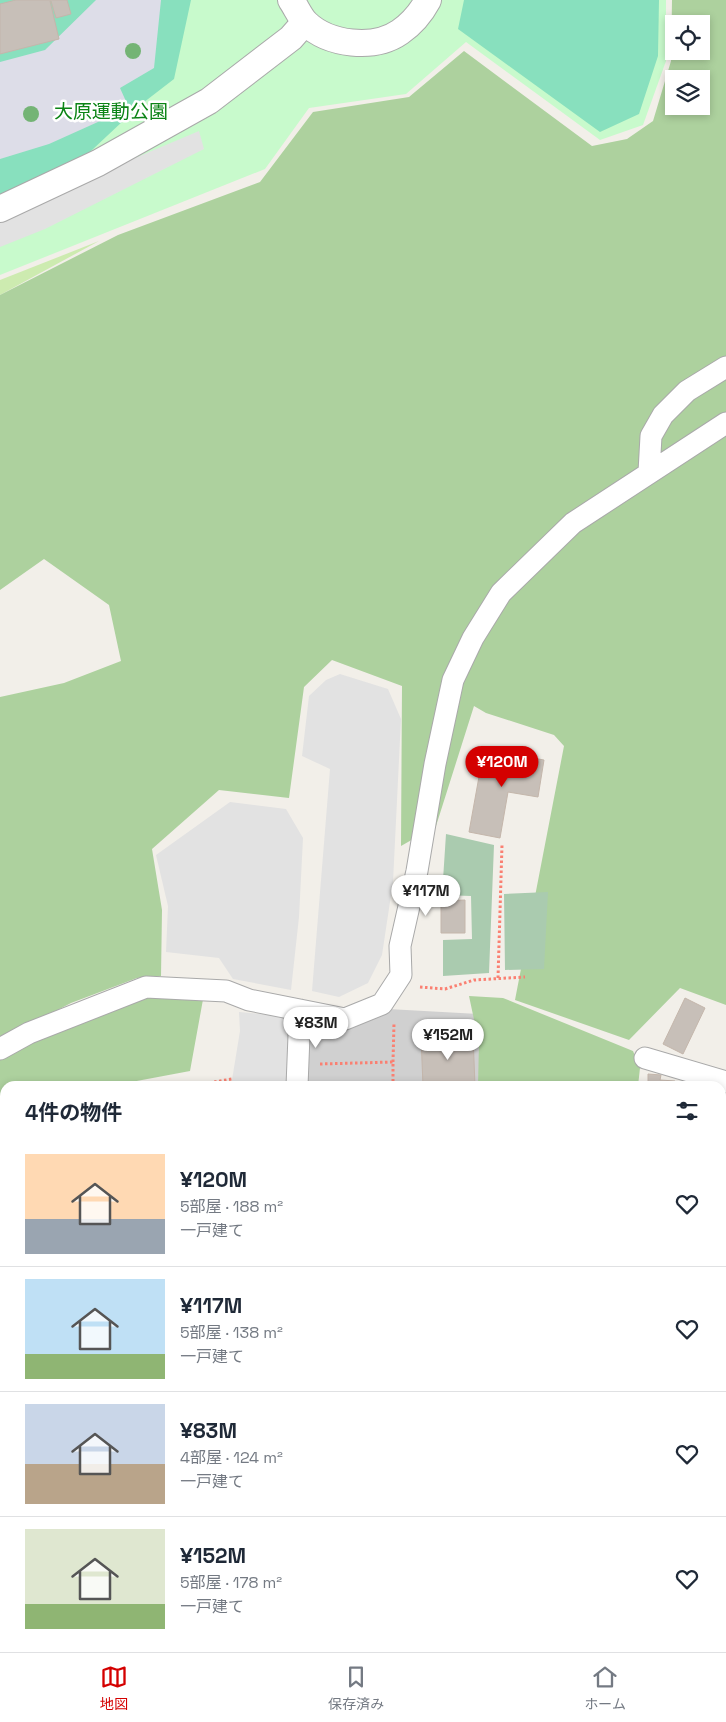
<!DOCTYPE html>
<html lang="ja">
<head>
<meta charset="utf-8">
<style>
  body { margin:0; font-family:"Space Grotesk","Noto Sans JP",sans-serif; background:#f2f2f3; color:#1f2937; height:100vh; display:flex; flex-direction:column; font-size:19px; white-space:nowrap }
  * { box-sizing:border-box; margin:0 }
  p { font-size:16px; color:#747a83 }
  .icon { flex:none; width:28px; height:28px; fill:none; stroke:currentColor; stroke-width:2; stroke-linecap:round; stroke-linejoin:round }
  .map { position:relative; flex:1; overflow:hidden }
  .drawer { position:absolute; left:0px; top:1081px; width:726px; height:571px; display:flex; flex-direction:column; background:#fff; border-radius:15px 15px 0 0; box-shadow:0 2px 8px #0003 }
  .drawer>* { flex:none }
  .tools { position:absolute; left:665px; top:15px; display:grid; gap:10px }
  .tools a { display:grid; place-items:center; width:45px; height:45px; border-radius:0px; background:#fff; box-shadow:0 2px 8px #0003; font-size:25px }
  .price { position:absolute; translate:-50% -42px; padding:0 11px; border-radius:18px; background:#fff; color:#222; font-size:16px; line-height:32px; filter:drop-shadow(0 1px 2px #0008) }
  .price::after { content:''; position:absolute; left:50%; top:30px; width:15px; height:11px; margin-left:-8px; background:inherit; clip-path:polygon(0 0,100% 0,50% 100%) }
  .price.current { background:#d40000; color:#fff }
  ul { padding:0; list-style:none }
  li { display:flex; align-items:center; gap:15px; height:125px; padding:0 25px }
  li+li { border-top:1px solid #e0e1e3 }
  li span { display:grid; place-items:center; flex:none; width:140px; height:100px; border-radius:0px; color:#555 }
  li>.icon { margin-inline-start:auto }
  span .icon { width:60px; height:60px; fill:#fffc; stroke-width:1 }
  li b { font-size:21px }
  h2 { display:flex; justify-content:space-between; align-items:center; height:60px; padding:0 25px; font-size:21px }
  .menu { display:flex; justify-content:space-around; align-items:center; height:70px; border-top:1px solid #e0e1e3; background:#fff; font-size:14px; color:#747a83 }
  .menu a { display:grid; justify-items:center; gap:2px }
  .menu .current { color:#d40000 }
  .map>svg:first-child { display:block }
  .education { fill:#ffffe5 }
  .religious { fill:#d0d0d0 }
  .grass { fill:#cdebb0 }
  .forest { fill:#add19e; fill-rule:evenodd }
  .cemetery { fill:#aacbaf }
  .park { fill:#c8facc }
  .pitch { fill:#88e0be }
  .parking { fill:#e2e2e2 }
  .plaza { fill:#dddde8 }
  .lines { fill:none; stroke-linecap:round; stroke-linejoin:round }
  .stream { stroke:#aad3df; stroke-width:8 }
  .building { fill:#c7bfb8; stroke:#c4b6ab }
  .service-casing { stroke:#a9a9a9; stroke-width:12 }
  .minor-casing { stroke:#a9a9a9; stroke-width:23 }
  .tertiary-casing { stroke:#a9a9a9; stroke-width:28 }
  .path { stroke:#fa8072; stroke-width:3; stroke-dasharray:2.5 2.5; stroke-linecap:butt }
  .service { stroke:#fff; stroke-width:10 }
  .minor { stroke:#fff; stroke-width:21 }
  .tertiary { stroke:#fff; stroke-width:26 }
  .tree { fill:#74b475 }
  .labels { text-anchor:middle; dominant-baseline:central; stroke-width:5; stroke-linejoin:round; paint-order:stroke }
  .park-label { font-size:19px; fill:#0c8416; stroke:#fff }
</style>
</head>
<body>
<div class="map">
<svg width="726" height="1652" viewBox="0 0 726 1652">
  <rect width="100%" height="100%" fill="#f2efe9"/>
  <!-- education -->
  <path class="education" d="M 0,1609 L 5,1609 L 5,1648 L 170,1648 L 170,1652 L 0,1652 Z"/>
  <!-- religious -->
  <path class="religious" d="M 388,1009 L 548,1018 L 550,1086 L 303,1086 L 304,1018 Z
    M 721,1192 L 726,1193 L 726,1628 L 721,1628 Z"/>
  <!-- grass -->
  <path class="grass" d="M 99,241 L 0,295 L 0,280 Z"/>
  <!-- forest -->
  <path class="forest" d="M 672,0 L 726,0 L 726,1005 L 680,988 L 629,1040 L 515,1000 L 564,746 L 554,735 L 486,713 L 474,706 L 436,826 L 401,846 L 402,686 L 332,660 L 304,687 L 289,798 L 219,790 L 152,849 L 162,910 L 161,976 L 137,978 L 71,1003 L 0,1040 L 0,697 L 64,683 L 121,661 L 109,605 L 44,559 L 0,590 L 0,295 L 118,235 L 260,182 L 313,112 L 409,97 L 464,51 L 592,146 L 627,139 L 653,121 L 671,61 ZM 674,24 L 701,24 L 701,51 L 674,51 ZM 674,79 L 701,79 L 701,106 L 674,106 Z
    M 146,991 L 204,994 L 190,1071 L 110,1086 L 5,1086 L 5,1350 L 0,1349 L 0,1057 Z
    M 469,996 L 503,998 L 633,1051 L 640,1068 L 638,1086 L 478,1086 L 479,1043 Z
    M 721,1239 L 726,1246 L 726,1529 L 721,1533 Z"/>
  <!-- cemetery -->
  <path class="cemetery" d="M 446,834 L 494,845 L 489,973 L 443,976 L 443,940 L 472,939 L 471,896 L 442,895 Z
    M 548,892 L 544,969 L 505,970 L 504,894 Z"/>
  <!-- park -->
  <path class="park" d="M 0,0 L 666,0 L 666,61 L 643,125 L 600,140 L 466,42 L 406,94 L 309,108 L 265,169 L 0,275 Z"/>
  <!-- pitch -->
  <path class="pitch" d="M 0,0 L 191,0 L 174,79 L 139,106 L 12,225 L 0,232 Z
    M 464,0 L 659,0 L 658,56 L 639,114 L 600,132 L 458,29 Z"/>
  <!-- parking -->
  <path class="parking" d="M 199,131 L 204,149 L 45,229 L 0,247 L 0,215 Z
    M 340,674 L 388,689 L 401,719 L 393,882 L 382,955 L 368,983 L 339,997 L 312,991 L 330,769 L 302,756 L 309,696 L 326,680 Z
    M 230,802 L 286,809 L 303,838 L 299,917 L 291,990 L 233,979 L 219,958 L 166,952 L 168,906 L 156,855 Z
    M 239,1012 L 293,1017 L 291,1086 L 231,1086 L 240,1031 Z
    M 223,1648 L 261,1648 L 260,1652 L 223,1652 Z
    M 356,1648 L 450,1648 L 449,1652 L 355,1652 Z"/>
  <!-- plaza -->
  <path class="plaza" d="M 96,0 L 161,0 L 154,68 L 120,88 L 129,108 L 49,144 L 0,159 L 0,62 L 45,50 Z"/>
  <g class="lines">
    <!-- stream -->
    <path class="stream" d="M 0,1522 L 5,1522
      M 721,1619 L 726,1619"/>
  </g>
  <!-- building -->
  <path class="building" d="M 16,0 L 67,0 L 71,14 L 56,18 L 51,1 L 50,1 L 59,39 L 0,54 L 0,4 Z
    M 484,749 L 544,760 L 538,797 L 508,792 L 500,838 L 469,832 Z
    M 465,900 L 465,933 L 441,933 L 441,901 Z
    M 685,998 L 705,1008 L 683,1054 L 663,1044 Z
    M 473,1035 L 475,1086 L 423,1086 L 421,1036 Z
    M 648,1074 L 661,1075 L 660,1080 L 675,1081 L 675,1086 L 643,1086 L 643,1084 L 648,1084 Z
    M 721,1108 L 726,1109 L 726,1141 L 723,1161 L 721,1160 Z
    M 721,1163 L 725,1163 L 722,1181 L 721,1181 Z
    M 0,1360 L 5,1360 L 5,1374 L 0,1374 Z
    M 5,1379 L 5,1418 L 0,1415 L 0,1380 Z
    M 0,1442 L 5,1448 L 5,1511 L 0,1511 Z
    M 174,1648 L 219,1648 L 219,1652 L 174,1652 Z
    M 295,1648 L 353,1648 L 353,1652 L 295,1652 Z"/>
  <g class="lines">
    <defs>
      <path id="service" d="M 0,1431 L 5,1436"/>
      <path id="minor" d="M 649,472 L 651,436 L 663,415 L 687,391 L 726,367
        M 0,1049 L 29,1033 L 146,987 L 226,991 L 249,1000 L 345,1019 L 382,1004 L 401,975 L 400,946 L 417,871 L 435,764 L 453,680 L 473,638 L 501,593 L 573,523 L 726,423
        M 645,1058 L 726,1082
        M 297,1086 L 300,1010"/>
      <path id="tertiary" d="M 291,0 C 296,7 300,17 306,23 C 329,45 374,50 400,32 C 413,23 421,13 428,0
        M 0,209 L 98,163 L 209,101 L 291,38 L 305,22
        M 0,1571 L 5,1571
        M 641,1648 L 660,1652"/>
    </defs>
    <!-- service casing -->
    <use href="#service" class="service-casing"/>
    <!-- minor casing -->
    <use href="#minor" class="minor-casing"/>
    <!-- tertiary casing -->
    <use href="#tertiary" class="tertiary-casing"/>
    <!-- path -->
    <path class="path" d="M 498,978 L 502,845
      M 420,987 L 445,989 L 474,980 L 525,977
      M 393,1062 L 394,1023
      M 320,1064 L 393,1062 L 393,1086
      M 205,1086 L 214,1082 L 232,1079
      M 721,1322 L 726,1322
      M 721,1559 L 726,1554
      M 268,1652 L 269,1648"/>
    <!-- service -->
    <use href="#service" class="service"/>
    <!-- minor -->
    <use href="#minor" class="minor"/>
    <!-- tertiary -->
    <use href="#tertiary" class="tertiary"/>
  </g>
  <!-- trees -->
  <g class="tree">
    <circle cx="133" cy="51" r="8"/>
    <circle cx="31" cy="114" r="8"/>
  </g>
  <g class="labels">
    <!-- park labels -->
    <g class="park-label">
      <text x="111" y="111">大原運動公園</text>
    </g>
  </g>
</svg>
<div class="tools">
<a><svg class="icon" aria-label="locate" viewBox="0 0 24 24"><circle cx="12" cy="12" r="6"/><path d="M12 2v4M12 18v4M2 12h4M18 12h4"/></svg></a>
<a><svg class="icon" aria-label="layers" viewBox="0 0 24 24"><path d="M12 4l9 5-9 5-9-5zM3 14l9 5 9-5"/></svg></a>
</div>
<b class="price current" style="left:502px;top:788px">¥120M</b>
<b class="price" style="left:426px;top:917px">¥117M</b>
<b class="price" style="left:316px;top:1049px">¥83M</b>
<b class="price" style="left:448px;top:1061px">¥152M</b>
<section class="drawer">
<h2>4件の物件<svg class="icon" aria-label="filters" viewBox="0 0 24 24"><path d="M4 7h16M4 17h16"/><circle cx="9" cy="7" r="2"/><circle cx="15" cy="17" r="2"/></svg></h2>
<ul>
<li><span style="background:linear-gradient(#ffd9b3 65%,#9aa5b1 0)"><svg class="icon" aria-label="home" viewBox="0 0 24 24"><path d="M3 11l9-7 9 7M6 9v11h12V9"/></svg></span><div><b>¥120M</b><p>5部屋 · 188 m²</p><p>一戸建て</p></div><svg class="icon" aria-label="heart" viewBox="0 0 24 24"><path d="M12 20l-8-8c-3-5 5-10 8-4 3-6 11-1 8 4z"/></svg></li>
<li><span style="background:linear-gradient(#bfe0f5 75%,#8fb573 0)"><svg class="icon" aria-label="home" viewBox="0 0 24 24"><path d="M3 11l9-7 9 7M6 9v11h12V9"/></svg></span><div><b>¥117M</b><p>5部屋 · 138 m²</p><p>一戸建て</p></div><svg class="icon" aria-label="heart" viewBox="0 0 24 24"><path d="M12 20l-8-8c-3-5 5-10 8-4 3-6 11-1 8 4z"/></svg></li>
<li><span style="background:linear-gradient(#c9d6e8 60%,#b9a48a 0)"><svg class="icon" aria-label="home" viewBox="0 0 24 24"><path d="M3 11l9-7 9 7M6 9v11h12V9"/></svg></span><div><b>¥83M</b><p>4部屋 · 124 m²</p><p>一戸建て</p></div><svg class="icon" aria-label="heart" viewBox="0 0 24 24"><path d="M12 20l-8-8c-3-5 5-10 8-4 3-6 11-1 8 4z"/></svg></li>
<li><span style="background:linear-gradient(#dfe7d0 75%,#8fb573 0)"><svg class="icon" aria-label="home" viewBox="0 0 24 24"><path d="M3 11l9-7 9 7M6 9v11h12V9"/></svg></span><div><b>¥152M</b><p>5部屋 · 178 m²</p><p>一戸建て</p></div><svg class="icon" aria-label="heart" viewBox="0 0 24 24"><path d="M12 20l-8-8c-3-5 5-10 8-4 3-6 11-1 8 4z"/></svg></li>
</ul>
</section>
</div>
<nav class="menu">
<a class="current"><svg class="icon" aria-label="map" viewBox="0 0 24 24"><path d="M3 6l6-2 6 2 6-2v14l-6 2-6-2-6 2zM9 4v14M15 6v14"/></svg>地図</a>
<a><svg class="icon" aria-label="saved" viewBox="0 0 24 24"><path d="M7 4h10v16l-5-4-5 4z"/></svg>保存済み</a>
<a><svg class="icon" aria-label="home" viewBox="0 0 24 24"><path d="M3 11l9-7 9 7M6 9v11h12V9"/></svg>ホーム</a>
</nav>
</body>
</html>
